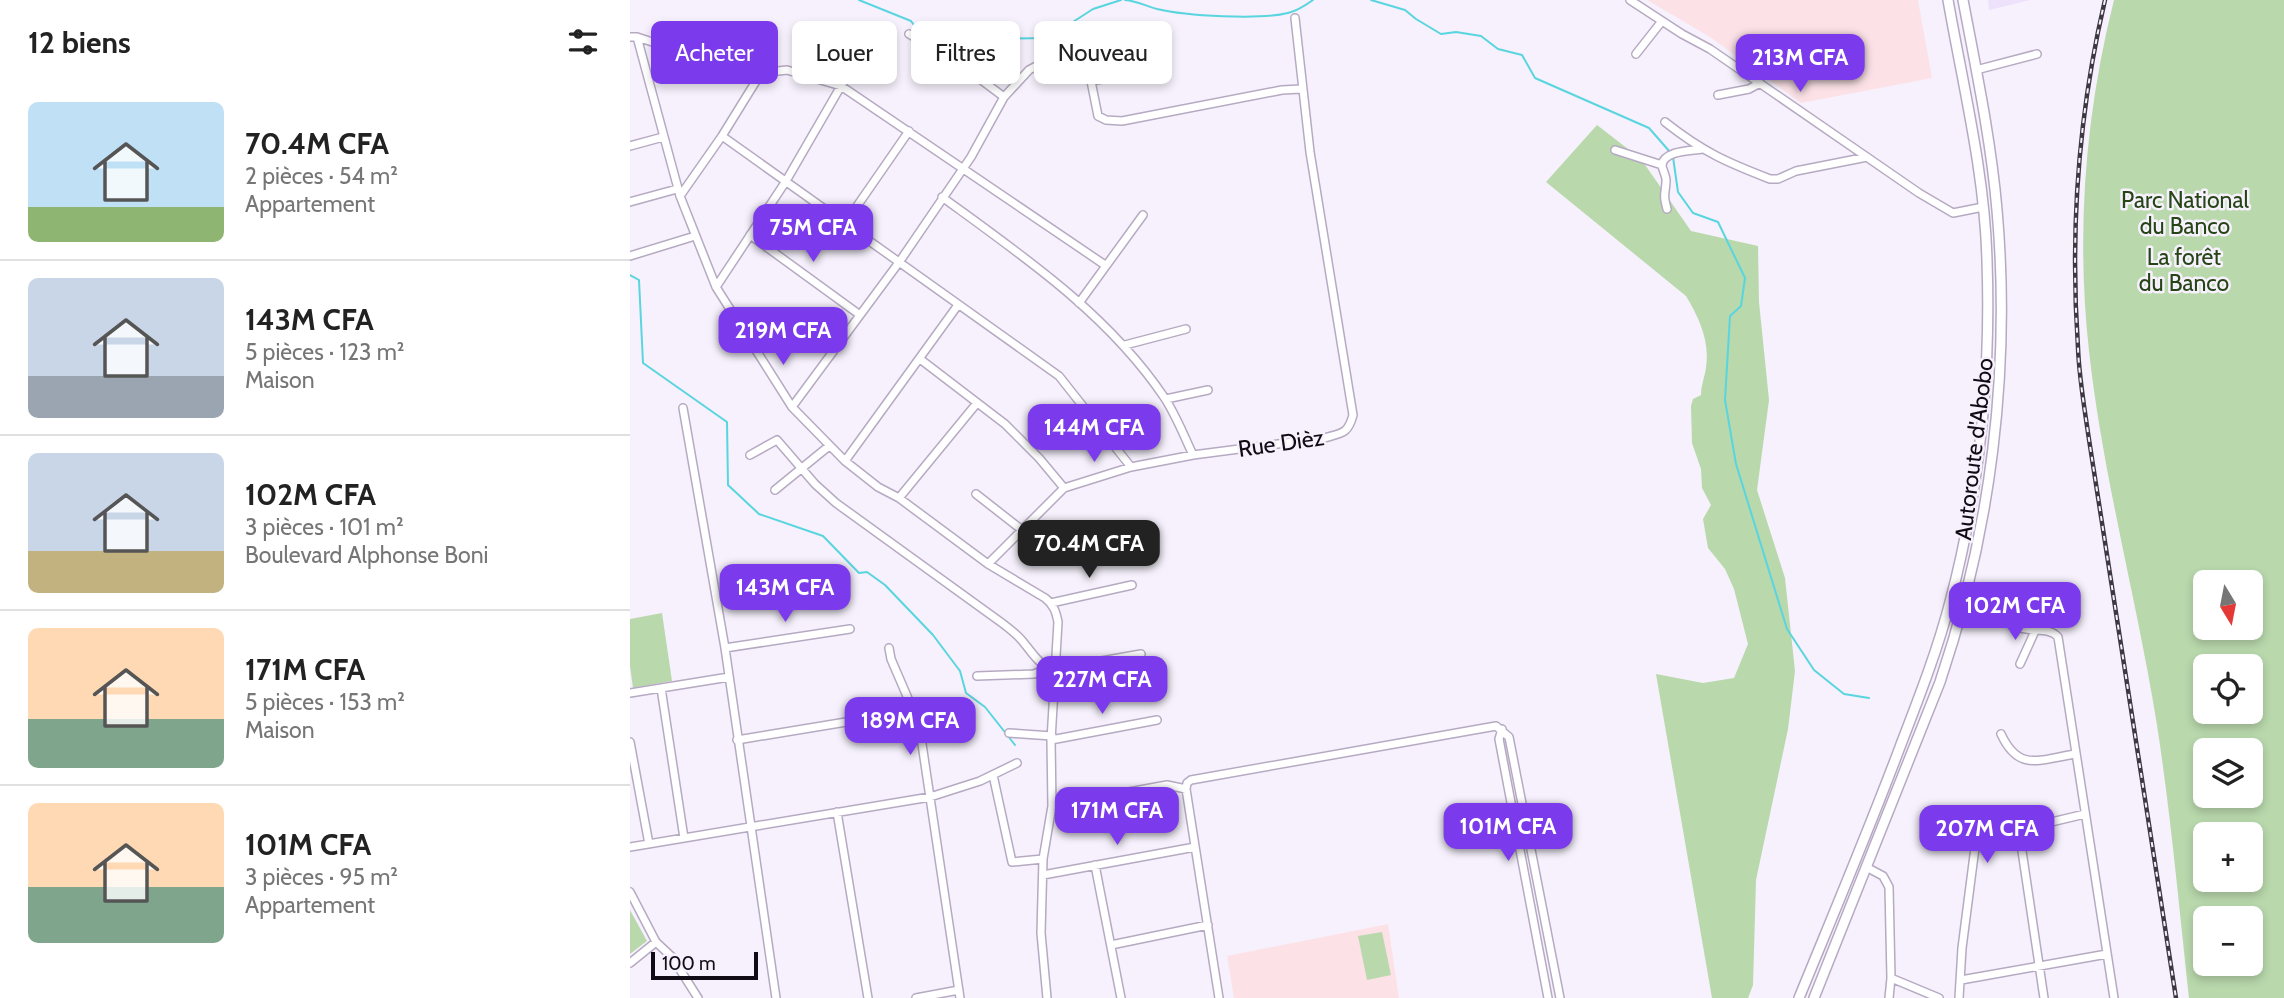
<!DOCTYPE html>
<html lang="fr">
<head>
<meta charset="utf-8">
<style>
  body { margin:0; font-family:Cabin,sans-serif; background:#f6f6f6; color:#222; height:100vh; display:flex; flex-direction:column; font-size:26px; white-space:nowrap }
  * { box-sizing:border-box; margin:0 }
  p { font-size:23px; color:#767676 }
  .icon { flex:none; width:38px; height:38px; fill:none; stroke:currentColor; stroke-width:2; stroke-linecap:round; stroke-linejoin:round }
  .map { position:relative; flex:1; overflow:hidden }
  .details { display:flex; flex-direction:column; background:#fff; width:630px }
  .details>* { flex:none }
  .top-card { position:absolute; left:21px; top:21px; width:665px; height:63px; display:flex; gap:14px }
  .needle { width:46px; rotate:170deg }
  .fabs { position:absolute; left:1563px; top:570px; display:grid; gap:14px }
  .fabs a { display:grid; place-items:center; width:70px; height:70px; border-radius:10px; background:#fff; box-shadow:0 4px 10px #0003; font-size:35px }
  .scale { position:absolute; left:21px; bottom:18px; width:107px; box-sizing:border-box; padding-left:7px; border:4px solid #100b14; border-top:0; font-size:19px; line-height:24px; white-space:nowrap; color:#100b14; -webkit-text-stroke:5px #f6f1fc; paint-order:stroke }
  .price { position:absolute; translate:-50% -60px; padding:0 16px; border-radius:14px; background:#7c3aed; color:#fff; font-size:23px; line-height:46px; filter:drop-shadow(0 2px 4px #0008) }
  .price::after { content:''; position:absolute; left:50%; top:42px; width:21px; height:16px; margin-left:-10px; background:inherit; clip-path:polygon(0 0,100% 0,50% 100%) }
  .price.on { background:#222; color:#fff }
  ul { padding:0; list-style:none }
  li { display:flex; align-items:center; gap:21px; height:175px; padding:0 28px }
  li+li { border-top:2px solid #e0e0e0 }
  li span { display:grid; place-items:center; flex:none; width:196px; height:140px; border-radius:10px; color:#555 }
  li>.icon { margin-inline-start:auto }
  span .icon { width:84px; height:84px; fill:#fffc; stroke-width:1 }
  li b { font-size:30px }
  h2 { display:flex; justify-content:space-between; align-items:center; height:84px; padding:0 28px; font-size:30px }
  .chip { padding:0 24px; border-radius:10px; background:#fff; box-shadow:0 4px 10px #0003; font-size:24px; line-height:63px }
  .chip.on { background:#7c3aed; color:#fff }
  main { display:flex; flex:1; min-height:0 }
  .map>svg:first-child { display:block }
  .built { fill:#eee1fc }
  .education { fill:#fce2e7 }
  .green { fill:#b9d8ac; fill-rule:evenodd }
  .lines { fill:none; stroke-linecap:round; stroke-linejoin:round }
  .stream { stroke:#59d5e0; stroke-width:2 }
  .minor-casing { stroke:#b6aac3; stroke-width:10 }
  .major-casing { stroke:#b6aac3; stroke-width:12 }
  .minor { stroke:#fff; stroke-width:7 }
  .major { stroke:#fff; stroke-width:9 }
  .rail-casing { stroke:#3d3842; stroke-width:4.5 }
  .rail { stroke:#f6f1fc; stroke-width:2; stroke-dasharray:5; stroke-linecap:butt }
  .labels { text-anchor:middle; dominant-baseline:central; stroke-width:5; stroke-linejoin:round; paint-order:stroke }
  .park-label { font-size:23px; fill:#264515; stroke:#f6f1fc }
  .street-label { font-size:23px; fill:#100b14; stroke:#f6f1fc }
</style>
</head>
<body>
<main>
<section class="details">
<h2>12 biens<svg class="icon" aria-label="filters" viewBox="0 0 24 24"><path d="M4 7h16M4 17h16"/><circle cx="9" cy="7" r="2"/><circle cx="15" cy="17" r="2"/></svg></h2>
<ul>
<li><span style="background:linear-gradient(#bfe0f5 75%,#8fb573 0)"><svg class="icon" aria-label="home" viewBox="0 0 24 24"><path d="M3 11l9-7 9 7M6 9v11h12V9"/></svg></span><div><b>70.4M CFA</b><p>2 pièces · 54 m²</p><p>Appartement</p></div></li>
<li><span style="background:linear-gradient(#c9d6e8 70%,#9aa5b1 0)"><svg class="icon" aria-label="home" viewBox="0 0 24 24"><path d="M3 11l9-7 9 7M6 9v11h12V9"/></svg></span><div><b>143M CFA</b><p>5 pièces · 123 m²</p><p>Maison</p></div></li>
<li><span style="background:linear-gradient(#c9d6e8 70%,#c2b280 0)"><svg class="icon" aria-label="home" viewBox="0 0 24 24"><path d="M3 11l9-7 9 7M6 9v11h12V9"/></svg></span><div><b>102M CFA</b><p>3 pièces · 101 m²</p><p>Boulevard Alphonse Boni</p></div></li>
<li><span style="background:linear-gradient(#ffd9b3 65%,#7fa58c 0)"><svg class="icon" aria-label="home" viewBox="0 0 24 24"><path d="M3 11l9-7 9 7M6 9v11h12V9"/></svg></span><div><b>171M CFA</b><p>5 pièces · 153 m²</p><p>Maison</p></div></li>
<li><span style="background:linear-gradient(#ffd9b3 60%,#7fa58c 0)"><svg class="icon" aria-label="home" viewBox="0 0 24 24"><path d="M3 11l9-7 9 7M6 9v11h12V9"/></svg></span><div><b>101M CFA</b><p>3 pièces · 95 m²</p><p>Appartement</p></div></li>
</ul>
</section>
<div class="map">
<svg width="1654" height="998" viewBox="0 0 1654 998">
  <rect width="100%" height="100%" fill="#f6f1fc"/>
  <!-- built -->
  <path class="built" d="M 1358,0 L 1400,0 L 1359,10 Z"/>
  <!-- education -->
  <path class="education" d="M 1017,0 L 1288,0 L 1302,78 L 1171,103 L 1080,37 Z
    M 758,924 L 769,998 L 604,998 L 597,956 Z"/>
  <!-- green -->
  <path class="green" d="M 1484,0 L 1654,0 L 1654,998 L 1559,998 C 1549,907 1541,816 1527,725 C 1507,600 1473,477 1459,351 C 1446,233 1455,115 1484,0 ZM 1575,583 L 1620,583 L 1620,628 L 1575,628 ZM 1575,667 L 1620,667 L 1620,712 L 1575,712 ZM 1575,751 L 1620,751 L 1620,796 L 1575,796 ZM 1575,835 L 1620,835 L 1620,880 L 1575,880 ZM 1575,919 L 1620,919 L 1620,964 L 1575,964 Z
    M 967,125 L 1011,159 L 1061,231 L 1128,246 L 1129,302 L 1139,400 L 1127,490 L 1155,578 L 1165,671 L 1158,729 L 1126,880 L 1123,985 L 1118,998 L 1082,998 L 1026,674 L 1073,683 L 1104,678 L 1118,644 L 1104,589 L 1095,569 L 1078,548 L 1073,519 L 1081,505 L 1072,488 L 1071,469 L 1062,443 L 1061,406 L 1063,399 L 1071,395 C 1071,385 1075,377 1076,367 C 1080,341 1069,318 1056,296 L 916,182 Z
    M 32,613 L 42,681 L 3,688 L 0,666 L 0,619 Z
    M 0,910 L 17,941 L 0,954 Z
    M 752,932 L 761,975 L 737,980 L 728,936 Z"/>
  <g class="lines">
    <!-- stream -->
    <path class="stream" d="M 229,0 L 281,21 L 291,35 L 307,44 L 317,45 L 353,39 L 418,38 L 463,9 L 491,0
      M 495,0 C 507,1 516,6 527,9 C 556,16 630,20 658,13 C 667,11 676,5 683,0
      M 741,0 L 775,10 L 786,19 L 811,34 L 826,32 L 851,36 L 868,49 L 892,55 L 905,78 L 1019,128 L 1040,152
      M 1043,157 L 1048,192 L 1063,213 L 1088,222 L 1115,278 L 1111,306 L 1100,316 L 1095,400 L 1106,464 L 1157,629 L 1184,670 L 1214,694 L 1239,698
      M 0,275 L 9,280 L 13,363 L 97,422 L 98,485 L 129,514 L 193,536 L 229,573 L 237,572 L 255,585 L 303,635 L 330,671 L 336,693 L 355,707 L 385,745"/>
    <defs>
      <path id="minor" d="M 1000,0 L 1052,34 L 1080,49 L 1289,193 L 1323,213 L 1353,207
        M 279,34 L 330,64 L 374,97
        M 0,37 L 7,37 L 68,57 L 131,73 L 92,136
        M 7,37 L 50,196 L 86,287 L 162,407 L 215,461 L 248,487 L 269,498 L 358,564 L 415,598 C 424,605 426,612 428,622 L 421,740 L 422,806 L 413,859 L 411,933 L 417,998
        M 1006,54 L 1032,21
        M 1346,70 L 1407,54
        M 131,73 L 157,70 L 211,86 L 475,265
        M 461,81 L 468,116 L 476,120 L 492,121 L 652,90 L 671,89
        M 1088,95 L 1119,89 L 1130,83
        M 1035,122 C 1073,152 1096,162 1140,179 L 1148,179 L 1166,171 L 1237,157
        M 0,146 L 33,137
        M 985,150 L 1032,165
        M 50,196 L 92,136 L 429,376 L 501,467
        M 312,197 C 393,256 478,314 534,397 C 546,415 554,436 563,455
        M 0,202 L 47,189
        M 1037,209 C 1033,194 1035,196 1036,182 C 1037,176 1032,170 1032,165 C 1034,150 1062,151 1072,149
        M 216,222 L 279,131
        M 120,235 L 230,315
        M 0,256 L 65,236
        M 86,287 L 156,181 L 211,86 L 250,28
        M 449,303 L 513,215
        M 495,345 L 556,329
        M 290,359 L 375,424 L 409,458 L 434,488
        M 536,399 L 578,390
        M 162,407 L 270,261 L 341,157 L 374,97 L 399,70 L 412,63 L 436,60 L 461,81 L 488,76
        M 53,408 L 95,648 L 146,998
        M 120,455 L 147,440 L 185,484 L 206,503 L 372,623 C 380,629 388,635 394,643 C 404,655 409,666 426,669 L 511,654
        M 215,461 L 328,305
        M 145,490 L 199,446
        M 346,494 L 392,530
        M 269,498 L 347,403
        M 358,564 L 434,488 L 501,467 L 563,455 L 694,438 C 712,433 718,434 723,415 L 680,152 L 665,18
        M 421,603 L 502,585
        M 1334,606 C 1354,610 1371,622 1391,628 C 1403,632 1420,627 1428,637 L 1484,998
        M 95,648 L 220,629
        M 259,648 L 261,659 L 289,724 L 330,998
        M 1390,664 L 1405,631
        M 347,676 L 404,674 L 419,668
        M 31,688 L 54,838
        M 0,693 L 99,677
        M 872,729 L 869,739 L 918,998
        M 379,733 L 422,736
        M 1371,734 C 1389,773 1410,759 1446,754
        M 107,740 L 283,711
        M 421,740 L 527,720
        M 0,742 L 19,844
        M 363,775 L 382,862 L 413,859
        M 422,806 L 537,785 L 556,789
        M 207,812 L 238,998
        M 1389,831 L 1414,998
        M 0,847 L 300,797 L 350,781 L 387,763
        M 465,865 L 491,998
        M 1238,868 L 1253,876 L 1259,887 L 1261,978 L 1259,998
        M 413,875 L 565,847
        M 0,892 L 26,942 L 42,957 L 68,998
        M 481,945 L 578,925
        M 0,963 L 26,942
        M 1261,978 L 1309,998
        M 1331,980 L 1477,954
        M 286,998 L 329,990
        M 589,998 L 556,789 L 557,783 L 561,780 L 866,726 L 879,737 L 930,998
        M 1329,998 L 1332,948 L 1346,840 L 1455,814"/>
      <path id="major" d="M 1169,998 C 1203,915 1238,832 1270,747 C 1288,700 1307,652 1320,602 C 1349,492 1361,375 1357,261 C 1355,174 1333,86 1318,0
        M 1184,998 L 1310,682 C 1361,531 1381,369 1367,210 C 1361,140 1346,69 1333,0"/>
    </defs>
    <!-- minor casing -->
    <use href="#minor" class="minor-casing"/>
    <!-- major casing -->
    <use href="#major" class="major-casing"/>
    <!-- minor -->
    <use href="#minor" class="minor"/>
    <!-- major -->
    <use href="#major" class="major"/>
    <defs>
      <path id="rail" d="M 1475,0 C 1448,115 1440,231 1448,348 C 1449,376 1454,405 1458,433 L 1546,998"/>
    </defs>
    <!-- rail casing -->
    <use href="#rail" class="rail-casing"/>
    <!-- rail -->
    <use href="#rail" class="rail"/>
  </g>
  <g class="labels">
    <!-- park labels -->
    <g class="park-label">
      <text x="1555" y="200">Parc National<tspan x="1555" dy="26">du Banco</tspan></text>
      <text x="1554" y="257">La forêt<tspan x="1554" dy="26">du Banco</tspan></text>
    </g>
    <!-- street labels -->
    <g class="street-label">
      <text transform="translate(651 443) rotate(-8)">Rue Dièz</text>
      <text transform="translate(1344 449) rotate(-83)">Autoroute d'Abobo</text>
    </g>
  </g>
</svg>
<div class="fabs">
<a><svg class="needle" viewBox="-14 -14 28 28"><path d="M0-13l5 13h-10z" fill="#e53935"/><path d="M0 13l5-13h-10z" fill="#767676"/></svg></a>
<a><svg class="icon" aria-label="locate" viewBox="0 0 24 24"><circle cx="12" cy="12" r="6"/><path d="M12 2v4M12 18v4M2 12h4M18 12h4"/></svg></a>
<a><svg class="icon" aria-label="layers" viewBox="0 0 24 24"><path d="M12 4l9 5-9 5-9-5zM3 14l9 5 9-5"/></svg></a>
<a>+</a>
<a>−</a>
</div>
<div class="scale">100 m</div>
<b class="price" style="left:1170px;top:94px">213M CFA</b>
<b class="price" style="left:183px;top:264px">75M CFA</b>
<b class="price" style="left:153px;top:367px">219M CFA</b>
<b class="price" style="left:464px;top:464px">144M CFA</b>
<b class="price on" style="left:459px;top:580px">70.4M CFA</b>
<b class="price" style="left:155px;top:624px">143M CFA</b>
<b class="price" style="left:1385px;top:642px">102M CFA</b>
<b class="price" style="left:472px;top:716px">227M CFA</b>
<b class="price" style="left:280px;top:757px">189M CFA</b>
<b class="price" style="left:487px;top:847px">171M CFA</b>
<b class="price" style="left:878px;top:863px">101M CFA</b>
<b class="price" style="left:1357px;top:865px">207M CFA</b>
<div class="top-card">
<a class="chip on">Acheter</a>
<a class="chip">Louer</a>
<a class="chip">Filtres</a>
<a class="chip">Nouveau</a>
</div>
</div>
</main>
</body>
</html>
